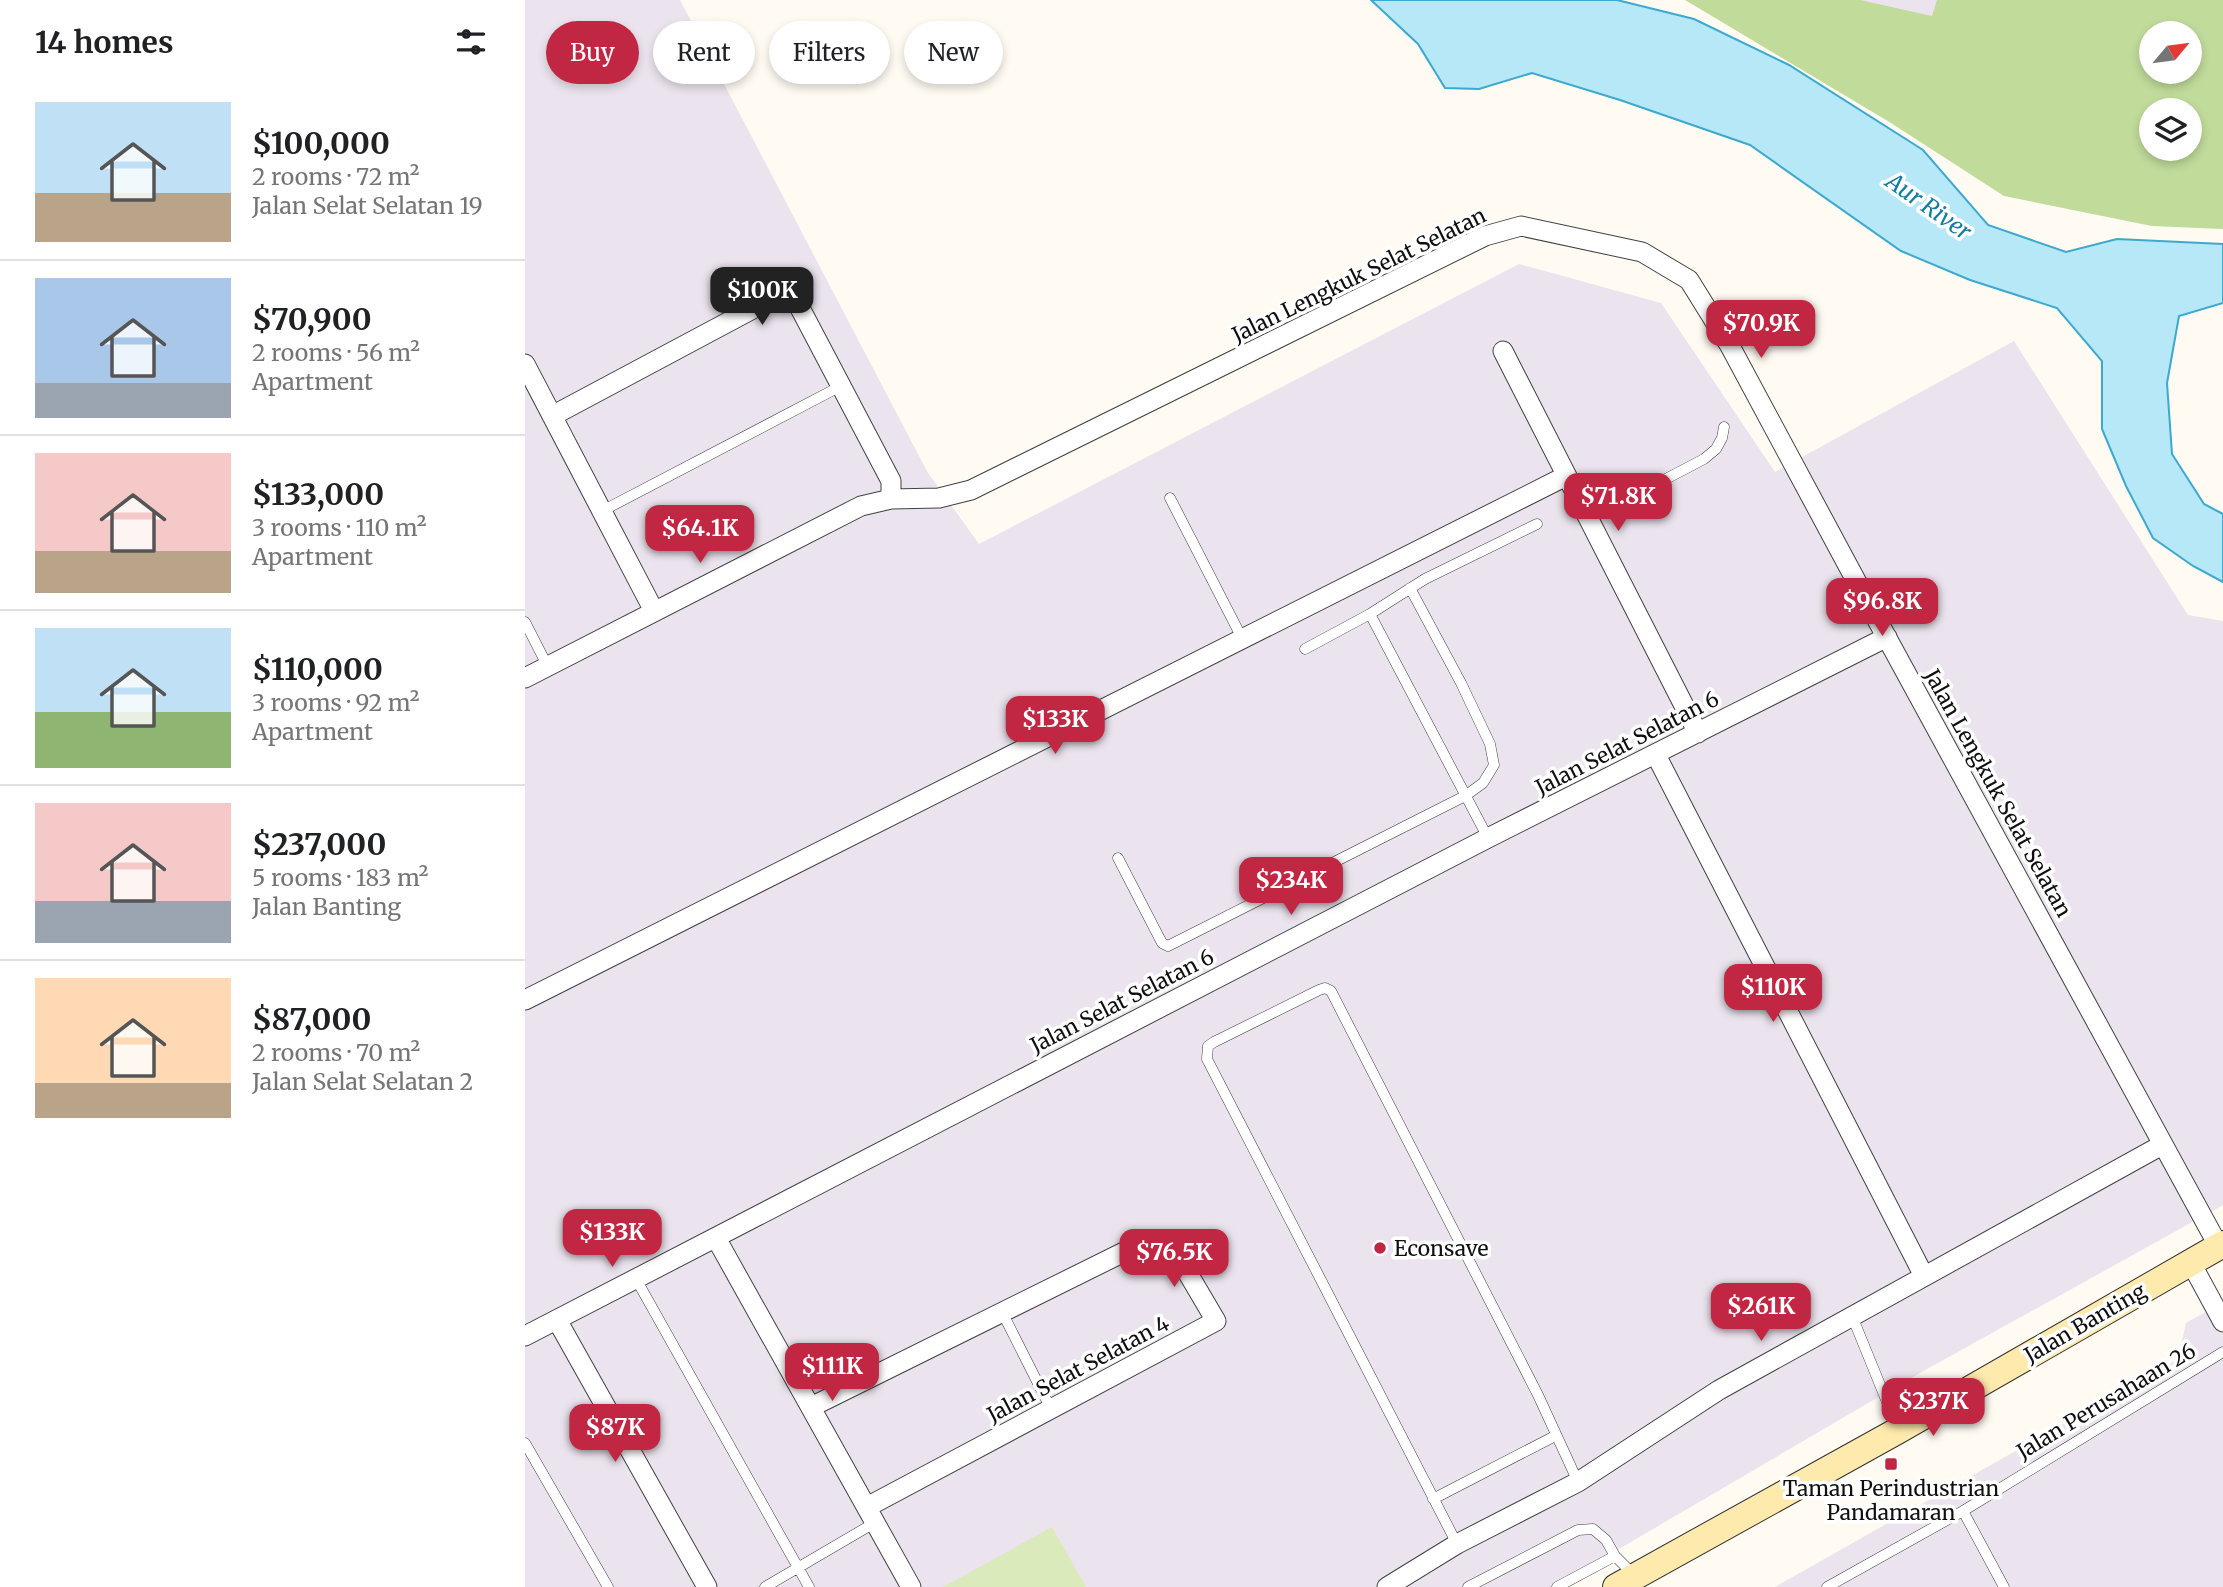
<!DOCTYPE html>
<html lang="en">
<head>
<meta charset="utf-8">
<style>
  body { margin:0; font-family:Merriweather,serif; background:#f6f6f6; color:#202124; height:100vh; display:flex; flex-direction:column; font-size:26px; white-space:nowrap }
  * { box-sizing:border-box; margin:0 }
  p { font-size:23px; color:#757577 }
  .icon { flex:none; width:38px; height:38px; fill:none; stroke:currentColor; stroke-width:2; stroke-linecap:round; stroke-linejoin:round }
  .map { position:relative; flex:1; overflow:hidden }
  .drawer { display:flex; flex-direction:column; background:#fff; width:525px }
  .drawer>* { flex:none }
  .hud { position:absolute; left:21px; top:21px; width:665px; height:63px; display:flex; gap:14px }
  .needle { width:46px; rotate:61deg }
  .buttons { position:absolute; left:1614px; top:21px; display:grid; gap:14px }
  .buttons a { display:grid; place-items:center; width:63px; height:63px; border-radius:50%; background:#fff; box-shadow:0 4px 10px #0003; font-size:35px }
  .price { position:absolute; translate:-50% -60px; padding:0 16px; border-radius:14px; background:#c12643; color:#fff; font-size:23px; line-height:46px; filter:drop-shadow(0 2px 4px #0008) }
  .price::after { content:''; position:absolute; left:50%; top:42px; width:21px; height:16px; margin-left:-10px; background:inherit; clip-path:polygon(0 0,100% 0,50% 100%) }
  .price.on { background:#222; color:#fff }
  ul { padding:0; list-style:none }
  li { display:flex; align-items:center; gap:21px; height:175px; padding:0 35px }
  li+li { border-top:2px solid #e0e0e0 }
  li span { display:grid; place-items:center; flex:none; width:196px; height:140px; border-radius:0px; color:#555 }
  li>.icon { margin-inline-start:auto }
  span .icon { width:84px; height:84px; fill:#fffc; stroke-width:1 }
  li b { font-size:30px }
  h2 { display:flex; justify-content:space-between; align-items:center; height:84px; padding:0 35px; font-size:30px }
  .tag { padding:0 24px; border-radius:32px; background:#fff; box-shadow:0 4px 10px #0003; font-size:24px; line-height:63px }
  .tag.on { background:#c12643; color:#fff }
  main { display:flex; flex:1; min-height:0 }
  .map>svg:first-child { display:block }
  .industrial { fill:#ebe4ee }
  .green { fill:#daeabb }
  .forest { fill:#c0db9a; fill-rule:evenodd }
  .water { fill:#b6e8f7; stroke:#3da9ce; stroke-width:2 }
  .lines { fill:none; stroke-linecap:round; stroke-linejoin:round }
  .lane-casing { stroke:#424242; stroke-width:11 }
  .street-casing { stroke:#424242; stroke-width:21 }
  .secondary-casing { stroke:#313131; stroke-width:28 }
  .lane { stroke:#fff; stroke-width:10 }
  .street { stroke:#fff; stroke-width:19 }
  .secondary { stroke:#ffeaad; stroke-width:26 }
  .poi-dot { fill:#c12643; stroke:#fff; stroke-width:2.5 }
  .labels { text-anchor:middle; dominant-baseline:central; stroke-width:7; stroke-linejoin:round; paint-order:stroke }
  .street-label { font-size:21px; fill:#0f0f0f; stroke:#fff }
  .poi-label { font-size:21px; fill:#0f0f0f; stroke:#fff; text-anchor:start }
  .water-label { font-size:23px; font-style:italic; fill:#177aa3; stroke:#fff }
</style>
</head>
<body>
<main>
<section class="drawer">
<h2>14 homes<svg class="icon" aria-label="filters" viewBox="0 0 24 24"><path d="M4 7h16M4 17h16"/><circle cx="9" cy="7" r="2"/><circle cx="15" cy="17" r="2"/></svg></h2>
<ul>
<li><span style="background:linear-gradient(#bfe0f5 65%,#b9a48a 0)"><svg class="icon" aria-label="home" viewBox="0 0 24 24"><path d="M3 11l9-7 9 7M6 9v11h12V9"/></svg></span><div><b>$100,000</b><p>2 rooms · 72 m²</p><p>Jalan Selat Selatan 19</p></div></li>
<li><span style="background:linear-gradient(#a9c7e8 75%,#9aa5b1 0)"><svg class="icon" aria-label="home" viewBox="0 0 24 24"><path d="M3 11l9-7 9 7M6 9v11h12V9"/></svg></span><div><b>$70,900</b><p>2 rooms · 56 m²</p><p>Apartment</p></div></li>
<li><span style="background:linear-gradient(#f6c9c9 70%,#b9a48a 0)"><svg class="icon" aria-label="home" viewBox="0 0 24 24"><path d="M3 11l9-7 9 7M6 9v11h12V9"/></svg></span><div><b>$133,000</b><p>3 rooms · 110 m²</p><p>Apartment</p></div></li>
<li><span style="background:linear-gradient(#bfe0f5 60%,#8fb573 0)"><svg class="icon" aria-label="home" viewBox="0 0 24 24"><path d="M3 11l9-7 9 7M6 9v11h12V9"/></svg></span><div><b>$110,000</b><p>3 rooms · 92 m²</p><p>Apartment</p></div></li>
<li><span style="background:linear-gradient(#f6c9c9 70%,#9aa5b1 0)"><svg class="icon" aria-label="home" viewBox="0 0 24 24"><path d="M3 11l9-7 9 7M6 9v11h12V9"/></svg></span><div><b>$237,000</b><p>5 rooms · 183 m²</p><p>Jalan Banting</p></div></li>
<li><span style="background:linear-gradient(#ffd9b3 75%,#b9a48a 0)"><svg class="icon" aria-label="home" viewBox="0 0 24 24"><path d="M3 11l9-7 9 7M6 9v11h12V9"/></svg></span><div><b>$87,000</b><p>2 rooms · 70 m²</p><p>Jalan Selat Selatan 2</p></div></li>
</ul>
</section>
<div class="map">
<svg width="1698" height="1587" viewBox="0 0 1698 1587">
  <rect width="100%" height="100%" fill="#fffaf2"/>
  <!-- industrial -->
  <path class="industrial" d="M 0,0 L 155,0 L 403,473 L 454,544 L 994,264 L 1136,303 L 1250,472 L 1489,341 L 1663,615 L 1698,621 L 1698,1205 L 1386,1378 L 1029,1587 L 0,1587 Z
    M 1318,0 L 1433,0 L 1419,37 Z
    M 1698,1302 L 1698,1587 L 1250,1587 L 1653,1359 L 1661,1323 Z"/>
  <!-- green -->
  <path class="green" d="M 527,1527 L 561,1587 L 417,1587 L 418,1587 Z"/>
  <!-- forest -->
  <path class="forest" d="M 1160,0 L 1335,0 L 1407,16 L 1412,0 L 1698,0 L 1698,229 L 1627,226 L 1479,196 L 1366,123 ZM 1626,33 L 1664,33 L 1664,72 L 1626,72 ZM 1626,110 L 1664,110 L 1664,149 L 1626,149 Z"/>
  <!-- water -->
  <path class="water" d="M 846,0 L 1092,0 L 1169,19 L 1264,65 L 1398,150 L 1463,225 L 1541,252 L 1592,239 L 1698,244 L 1698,303 L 1654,316 L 1642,383 L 1647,454 L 1679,504 L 1698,514 L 1698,582 L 1668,566 L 1628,538 L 1601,486 L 1577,429 L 1577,361 L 1532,308 L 1445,280 L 1376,251 L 1225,145 L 1095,100 L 1007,73 L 954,89 L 920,88 L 893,44 Z"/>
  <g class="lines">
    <defs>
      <path id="lane" d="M 645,498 L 718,640
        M 1059,510 L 1082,499 L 1114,493 L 1179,459 L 1191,449 L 1197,438 L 1199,427
        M 77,511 L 316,386
        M 845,614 L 963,838
        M 0,622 L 23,667
        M 780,649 L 845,614 L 900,579 L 1012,524
        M 593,858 L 637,943 L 643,946 L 940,796 L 958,783 L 969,765 L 965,744 L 936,683 L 885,588
        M 111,1279 L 284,1587
        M 477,1312 L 526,1409
        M 1327,1316 L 1373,1429
        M 0,1443 L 83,1587
        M 908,1499 L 1030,1436
        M 1438,1511 L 1479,1587
        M 932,1544 L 682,1059 L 683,1046 L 689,1042 L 794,990 L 800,988 L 806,991 L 1013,1395 L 1053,1482
        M 240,1587 L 351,1522
        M 943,1587 L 1053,1530 L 1068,1529 L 1081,1540 L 1090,1556 L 1110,1576
        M 1032,1587 L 1090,1556
        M 1302,1587 L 1438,1511 L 1698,1352"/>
      <path id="street" d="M 978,351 L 1173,733
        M 0,364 L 129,611
        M 27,416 L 265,289 L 366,481 L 366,499
        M 0,678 L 336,506 L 366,499 L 414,498 L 446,490 L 960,236 L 996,226 L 1117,252 L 1164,280 L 1205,346 L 1350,616 L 1694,1247
        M 1131,755 L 1399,1276
        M 0,1000 L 1041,476
        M 191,1238 L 386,1587
        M 1666,1263 L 1698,1322
        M 32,1320 L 182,1587
        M 0,1336 L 963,838 L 1362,637
        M 286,1407 L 605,1249 L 625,1243 L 651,1253 L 691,1321 L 342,1507
        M 862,1587 L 932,1544 L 1053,1482 L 1194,1390 L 1637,1145"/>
      <path id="secondary" d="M 1091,1587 L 1374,1430 L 1698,1244"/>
    </defs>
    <!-- lane casing -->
    <use href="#lane" class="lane-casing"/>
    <!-- street casing -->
    <use href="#street" class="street-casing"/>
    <!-- secondary casing -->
    <use href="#secondary" class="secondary-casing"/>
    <!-- lane -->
    <use href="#lane" class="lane"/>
    <!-- street -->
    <use href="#street" class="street"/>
    <!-- secondary -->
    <use href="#secondary" class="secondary"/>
  </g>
  <!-- markers -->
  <g class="poi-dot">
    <circle cx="855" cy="1248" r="7"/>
    <rect x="1359" y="1457" width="14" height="14" rx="3.5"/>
  </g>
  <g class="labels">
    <!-- street labels -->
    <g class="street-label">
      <text transform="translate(834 275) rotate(-26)">Jalan Lengkuk Selat Selatan</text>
      <text transform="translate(1102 743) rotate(-27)">Jalan Selat Selatan 6</text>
      <text transform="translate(1473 793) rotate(61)">Jalan Lengkuk Selat Selatan</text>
      <text transform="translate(597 1001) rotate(-27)">Jalan Selat Selatan 6</text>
      <text transform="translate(1560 1323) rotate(-30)">Jalan Banting</text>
      <text transform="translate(553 1369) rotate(-28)">Jalan Selat Selatan 4</text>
      <text transform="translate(1581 1401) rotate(-31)">Jalan Perusahaan 26</text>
    </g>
    <!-- poi labels -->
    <g class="poi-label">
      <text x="869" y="1248">Econsave</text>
      <text x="1366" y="1488" text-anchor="middle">Taman Perindustrian<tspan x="1366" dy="24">Pandamaran</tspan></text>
    </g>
    <!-- water labels -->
    <g class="water-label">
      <text transform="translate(1404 206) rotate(35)">Aur River</text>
    </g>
  </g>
</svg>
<div class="buttons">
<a><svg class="needle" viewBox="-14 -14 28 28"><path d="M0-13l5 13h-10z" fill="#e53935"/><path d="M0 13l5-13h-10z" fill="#757577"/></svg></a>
<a><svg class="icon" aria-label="layers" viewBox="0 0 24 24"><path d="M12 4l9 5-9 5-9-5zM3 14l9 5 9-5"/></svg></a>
</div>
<b class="price on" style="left:237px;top:327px">$100K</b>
<b class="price" style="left:1236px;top:360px">$70.9K</b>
<b class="price" style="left:1093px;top:533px">$71.8K</b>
<b class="price" style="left:175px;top:565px">$64.1K</b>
<b class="price" style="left:1357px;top:638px">$96.8K</b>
<b class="price" style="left:530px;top:756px">$133K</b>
<b class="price" style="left:766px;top:917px">$234K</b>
<b class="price" style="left:1248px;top:1024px">$110K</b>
<b class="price" style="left:87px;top:1269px">$133K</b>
<b class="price" style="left:649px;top:1289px">$76.5K</b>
<b class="price" style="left:1236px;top:1343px">$261K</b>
<b class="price" style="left:307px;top:1403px">$111K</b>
<b class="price" style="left:1408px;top:1438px">$237K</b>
<b class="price" style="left:90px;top:1464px">$87K</b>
<div class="hud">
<a class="tag on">Buy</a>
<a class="tag">Rent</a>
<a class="tag">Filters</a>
<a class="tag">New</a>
</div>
</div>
</main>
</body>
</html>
